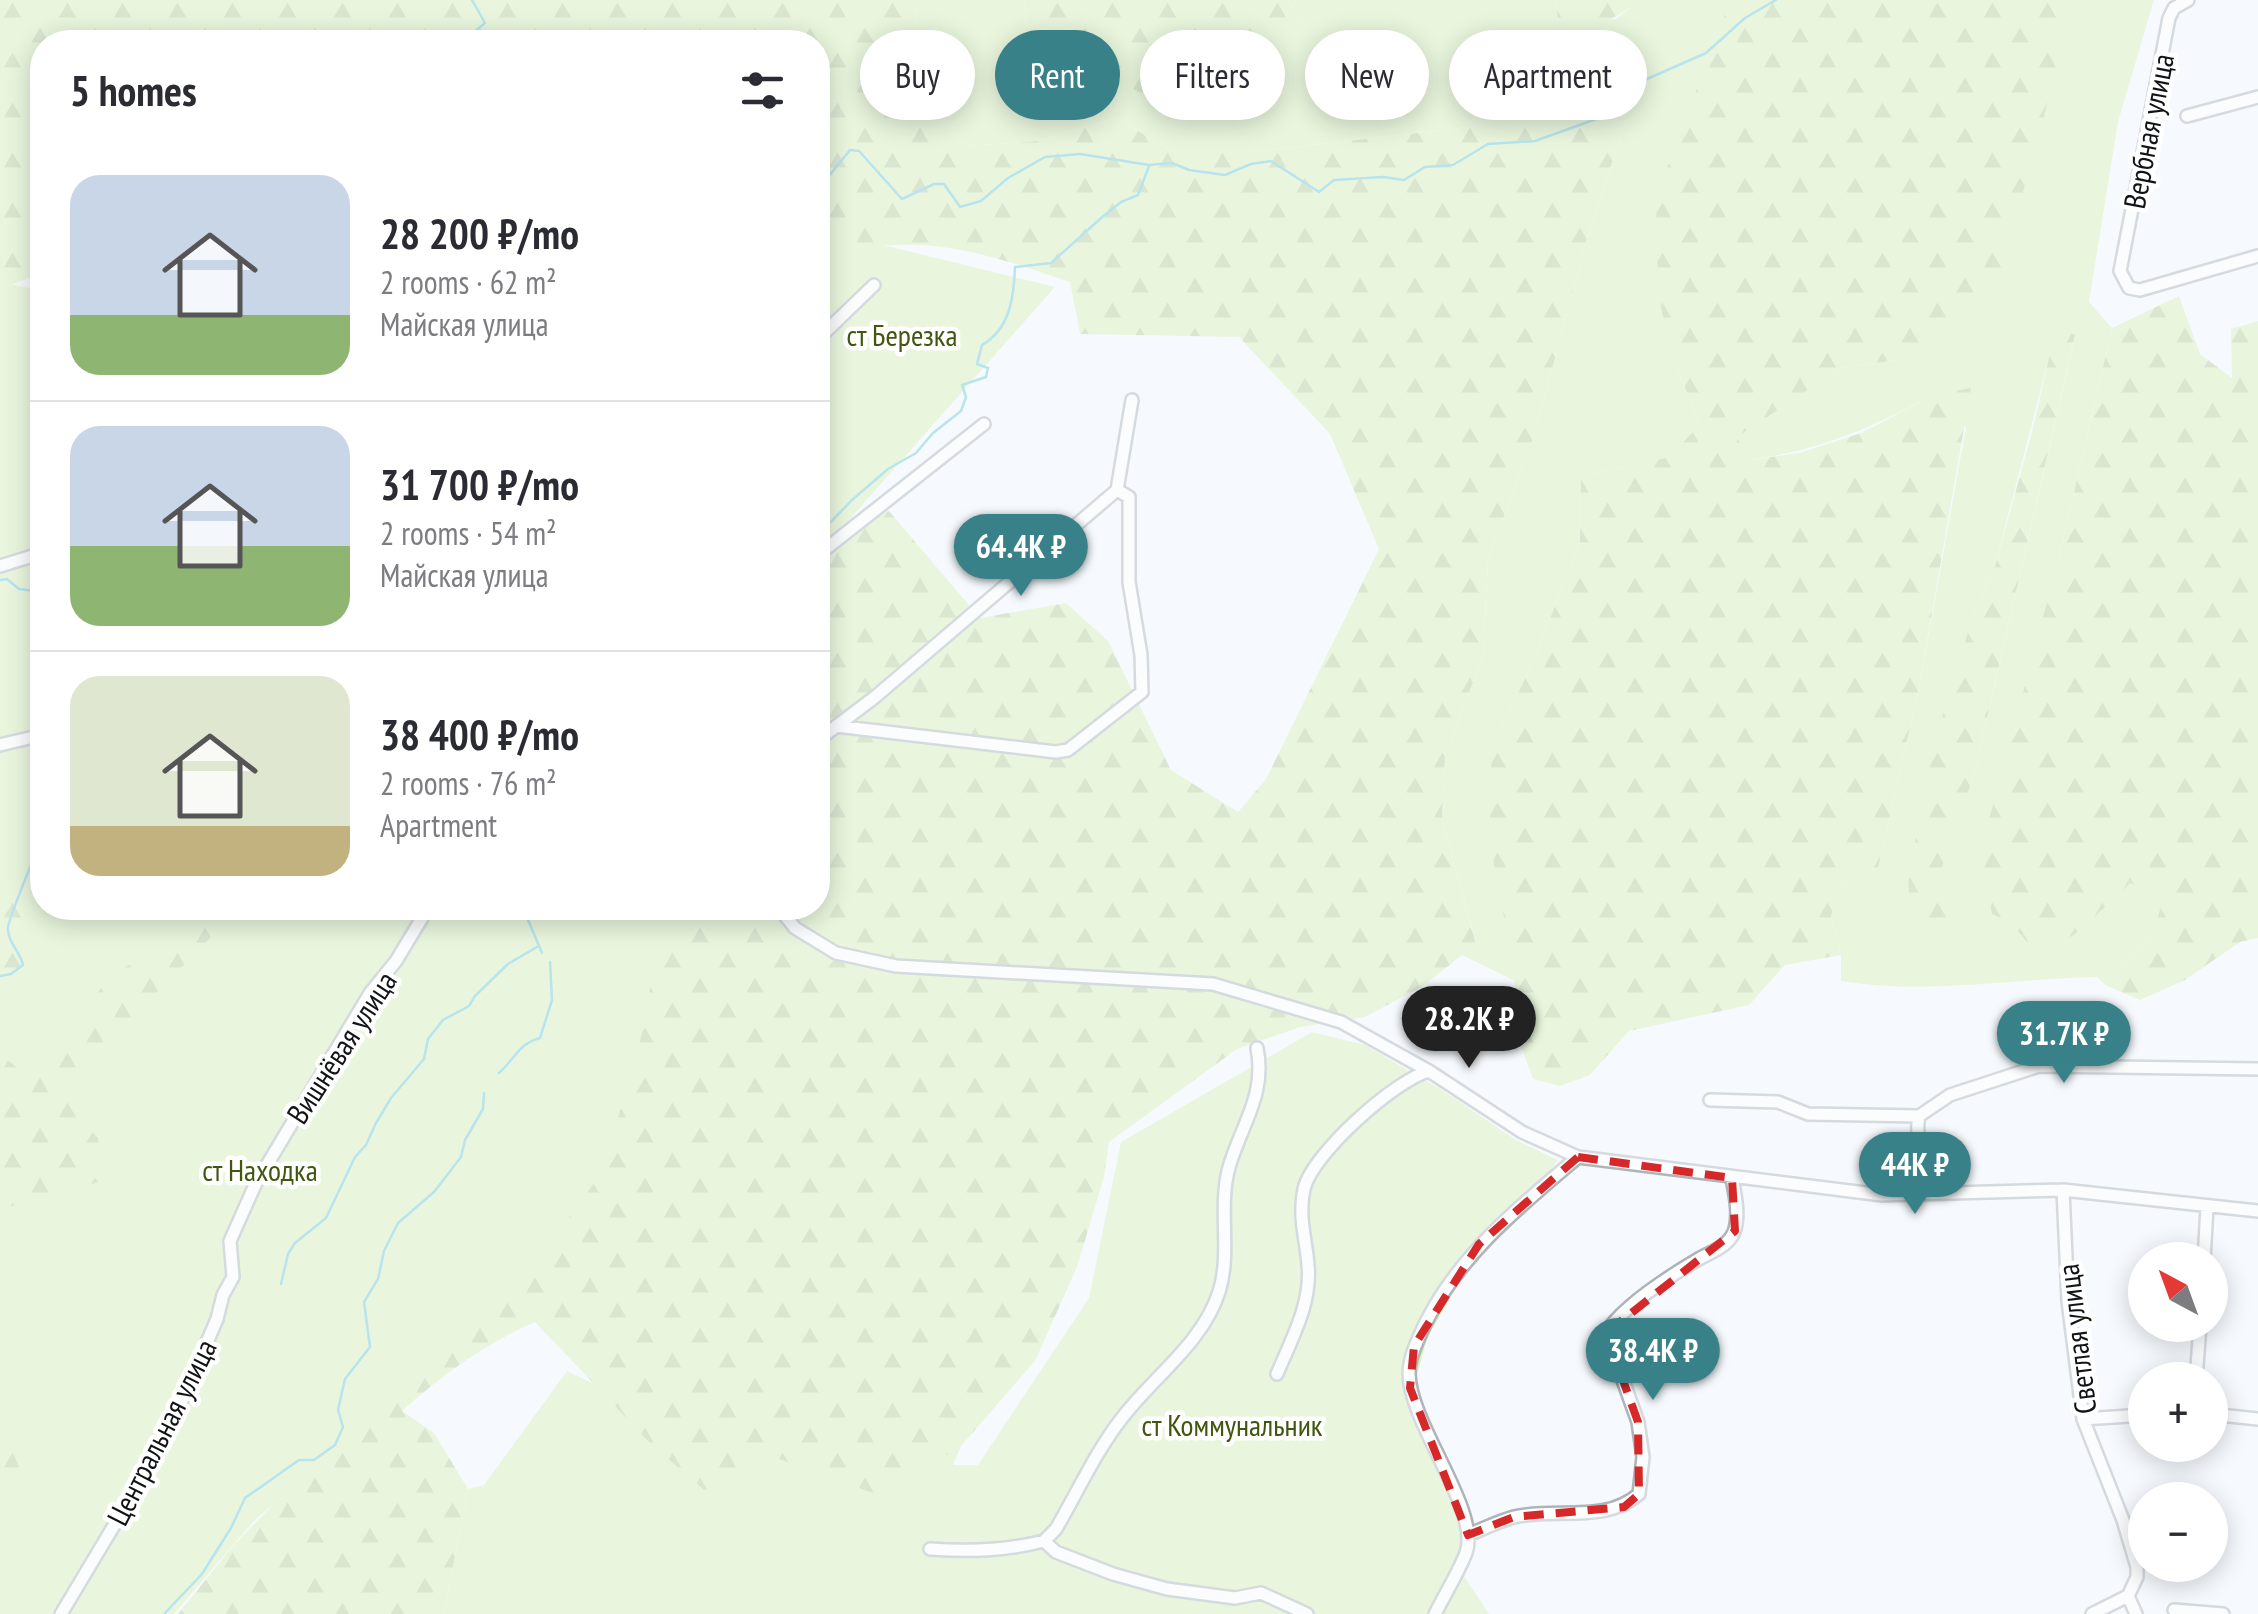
<!DOCTYPE html>
<html lang="en">
<head>
<meta charset="utf-8">
<style>
  body { margin:0; font-family:"PT Sans Narrow",sans-serif; background:#f7f7f7; color:#2b2b33; height:100vh; display:flex; flex-direction:column; font-size:38px; white-space:nowrap }
  * { box-sizing:border-box; margin:0 }
  p { font-size:32px; color:#7c7c81 }
  .icon { flex:none; width:55px; height:55px; fill:none; stroke:currentColor; stroke-width:2; stroke-linecap:round; stroke-linejoin:round }
  .map { position:relative; flex:1; overflow:hidden }
  .sheet { position:absolute; left:30px; top:30px; width:800px; height:890px; display:flex; flex-direction:column; background:#fff; border-radius:40px; box-shadow:0 5px 25px #0003 }
  .sheet>* { flex:none }
  .hud { position:absolute; left:860px; top:30px; width:950px; height:90px; display:flex; gap:20px }
  .needle { width:65px; rotate:319deg }
  .fabs { position:absolute; left:2128px; top:1242px; display:grid; gap:20px }
  .fabs a { display:grid; place-items:center; width:100px; height:100px; border-radius:50%; background:#fff; box-shadow:0 5px 25px #0003; font-size:50px }
  .price { position:absolute; translate:-50% -85px; padding:0 22px; border-radius:35px; background:#398189; color:#fff; font-size:32px; line-height:65px; filter:drop-shadow(0 2px 5px #0008) }
  .price::after { content:''; position:absolute; left:50%; top:60px; width:30px; height:22px; margin-left:-15px; background:inherit; clip-path:polygon(0 0,100% 0,50% 100%) }
  .price.on { background:#222; color:#fff }
  ul { padding:0; list-style:none }
  li { display:flex; align-items:center; gap:30px; height:250px; padding:0 40px }
  li+li { border-top:2px solid #e1e1e2 }
  li span { display:grid; place-items:center; flex:none; width:280px; height:200px; border-radius:30px; color:#555 }
  li>.icon { margin-inline-start:auto }
  span .icon { width:120px; height:120px; fill:#fffc; stroke-width:1 }
  li b { font-size:42px }
  h2 { display:flex; justify-content:space-between; align-items:center; height:120px; padding:0 40px; font-size:42px }
  .pill { padding:0 35px; border-radius:45px; background:#fff; box-shadow:0 5px 25px #0003; font-size:35px; line-height:90px }
  .pill.on { background:#398189; color:#fff }
  .map>svg:first-child { display:block }
  .green { fill:#daf2b7; fill-rule:evenodd }
  .forest { fill:url(#forest-firs) }
  .lines { fill:none; stroke-linecap:round; stroke-linejoin:round }
  .stream { stroke:#6ccadb; stroke-width:2.5 }
  .minor-casing { stroke:#adb4ba; stroke-width:16 }
  .minor { stroke:#fff; stroke-width:11 }
  .marked { fill:none; stroke:#d62828; stroke-width:8; stroke-dasharray:20 12; stroke-linejoin:round }
  .labels { text-anchor:middle; dominant-baseline:central; stroke-width:9; stroke-linejoin:round; paint-order:stroke }
  .street-label { font-size:30px; fill:#111315; stroke:#fff }
  .park-label { font-size:30px; fill:#415710; stroke:#fff }
</style>
</head>
<body>
<div class="map">
<svg width="2258" height="1614" viewBox="0 0 2258 1614">
  <defs>
    <pattern id="forest-firs" width="22" height="20" patternUnits="userSpaceOnUse" patternTransform="scale(2.5)"><rect width="22" height="20" fill="#daf2b7"/><path d="M5 1l3.5 6h-7zM16 11l3.5 6h-7z" fill="#bacf9c"/></pattern>
  </defs>
  <rect width="100%" height="100%" fill="#f6fafe"/>
  <!-- green -->
  <path class="green" d="M 914,0 L 1024,0 L 1026,25 L 1070,58 L 1303,24 L 1288,0 L 1556,0 L 1558,23 L 1616,19 L 1639,0 L 1734,0 L 1729,3 L 1671,354 L 1700,424 L 1671,457 L 1581,476 L 1580,542 L 1533,662 L 1492,747 L 1515,981 L 1462,955 L 1476,943 L 1442,820 L 1445,756 L 1483,656 L 1488,560 L 1534,436 L 1586,242 L 1626,120 L 1621,72 L 1573,107 L 1477,126 L 1243,153 L 1176,153 L 1116,118 L 1038,141 L 966,146 L 929,106 Z
    M 2076,0 L 2154,0 L 2118,122 L 2089,302 L 2112,328 L 2058,561 L 2010,922 L 2040,956 L 2081,930 L 2130,882 L 2164,898 L 2153,936 L 2105,985 L 2097,977 C 2012,979 1926,995 1841,981 L 1841,955 L 1831,916 L 1844,881 L 1878,868 L 1919,688 L 1966,427 L 1934,395 C 1868,429 1822,450 1748,460 L 1736,437 L 1841,368 L 1897,360 L 2035,143 ZM 2057,327 L 2075,336 L 1974,775 L 1939,874 L 1972,619 L 1995,566 Z
    M 818,229 L 1055,287 L 818,555 Z
    M 0,282 L 33,289 L 42,286 L 42,908 L 784,908 L 607,1212 L 253,1522 L 174,1614 L 0,1614 Z
    M 1312,1032 L 1365,1045 L 1442,1090 L 1516,1140 L 1558,1160 L 1513,1222 L 1460,1281 L 1427,1338 L 1417,1375 L 1419,1400 L 1472,1530 L 1462,1573 L 1489,1614 L 444,1614 L 468,1489 L 484,1485 L 567,1371 L 756,1461 L 768,1454 L 799,1466 L 930,1465 L 961,1446 L 953,1465 L 978,1465 L 1089,1298 L 1121,1142 Z"/>
  <!-- forest -->
  <path class="forest" d="M 0,0 L 914,0 L 929,106 L 966,146 L 1038,141 L 1116,118 L 1176,153 L 1243,153 L 1477,126 L 1573,107 L 1622,71 L 1626,120 L 1586,242 L 1534,436 L 1488,560 L 1483,656 L 1445,756 L 1442,820 L 1476,944 L 1423,986 L 1365,1017 L 1300,1027 L 1237,1049 L 1109,1142 L 1104,1177 L 1077,1267 L 1035,1361 L 961,1446 L 881,1496 L 768,1455 L 704,1490 L 649,1442 L 535,1322 C 485,1344 443,1374 402,1411 L 434,1433 L 468,1489 L 444,1614 L 178,1614 L 232,1547 L 361,1413 L 533,1266 L 597,1179 L 636,1064 L 665,908 L 818,908 L 818,540 L 889,511 L 980,618 L 1066,603 L 1108,641 L 1171,770 L 1238,812 L 1266,779 L 1379,549 L 1330,434 L 1239,337 L 1080,334 L 1070,282 C 1025,267 981,251 934,246 C 896,242 857,249 818,244 L 818,42 L 42,42 L 42,273 L 0,289 Z
    M 1024,0 L 1288,0 L 1303,24 L 1268,76 L 1141,93 L 1070,58 L 1026,25 Z
    M 1556,0 L 1639,0 C 1609,25 1597,26 1558,23 Z
    M 1734,0 L 2076,0 L 1995,294 L 1897,360 L 1841,368 L 1737,437 L 1749,460 L 1799,453 L 1861,433 L 1934,395 L 1971,388 L 1919,688 L 1878,868 L 1844,881 L 1831,916 L 1841,955 L 1785,965 L 1749,1005 L 1629,1031 L 1590,1075 L 1560,1086 L 1533,1079 L 1521,1046 L 1512,960 L 1489,838 L 1492,747 L 1533,662 L 1580,542 L 1581,476 L 1670,457 L 1700,424 L 1671,354 L 1658,293 L 1656,197 L 1729,3 Z
    M 2179,296 L 2200,354 L 2232,378 L 2231,329 L 2258,321 L 2258,938 L 2240,942 L 2185,980 L 2140,1000 L 2105,985 L 2153,936 L 2163,898 L 2130,883 L 2081,930 L 2040,957 L 2010,922 L 1992,914 L 1982,865 L 1983,842 L 2058,561 L 2112,328 Z
    M 2056,327 L 2075,335 L 1974,775 L 1940,873 L 1953,932 L 1924,940 L 1910,914 L 1908,876 L 1937,734 L 1972,619 L 1995,566 L 2032,432 Z
    M 18,871 L 33,883 L 23,909 L 30,968 L 15,985 L 0,992 L 0,909 Z
    M 184,908 L 239,908 L 149,1001 L 90,1080 L 77,1118 L 98,1138 L 101,1181 L 35,1205 L 5,1206 L 0,1212 L 0,1061 L 9,1061 L 34,1081 L 108,978 L 174,937 Z
    M 0,1423 L 19,1467 L 0,1496 Z"/>
  <g class="lines">
    <!-- stream -->
    <path class="stream" d="M 468,42 L 468,37 L 485,23 L 472,0
      M 818,182 L 824,182 L 850,150 L 859,151 L 902,199 L 934,184 L 944,184 L 960,207 L 981,201 L 1008,178 L 1045,157 L 1080,154 L 1149,165 L 1172,163 L 1189,170 L 1225,175 L 1251,164 L 1271,161 L 1319,192 L 1334,180 L 1383,177 L 1404,180 L 1425,167 L 1453,165 L 1488,144 L 1535,141 L 1599,118 L 1647,79 L 1706,53 L 1745,18 L 1776,0
      M 818,535 L 852,500 L 888,469 L 916,453 L 933,433 L 961,411 L 966,397 L 962,385 L 986,377 L 988,368 L 977,364 L 982,345 C 1010,329 1014,297 1015,267 L 1051,263 L 1100,219 L 1121,202 L 1138,195 L 1149,166
      M 0,580 L 7,579 L 19,589 L 42,592
      M 523,908 L 542,953
      M 0,976 L 11,974 L 23,965 C 20,951 7,942 8,927 C 10,916 36,851 42,841
      M 499,1073 C 515,1059 518,1044 540,1038 L 552,1000 L 550,962
      M 281,1284 L 288,1254 L 295,1243 L 326,1218 L 355,1157 L 366,1145 L 376,1123 L 391,1098 L 424,1059 L 428,1039 L 443,1020 L 469,1006 L 475,996 L 508,964 L 537,947
      M 164,1614 L 202,1574 L 231,1528 L 245,1498 L 299,1460 L 314,1460 L 335,1445 L 343,1427 L 338,1410 L 345,1379 L 370,1347 L 364,1302 L 378,1279 L 384,1251 L 398,1223 L 434,1192 L 461,1157 L 465,1140 L 483,1109 L 484,1093"/>
    <defs>
      <path id="minor" d="M 2188,0 L 2174,8 L 2169,18 L 2120,271 L 2129,288 L 2140,290 L 2258,256
        M 2187,116 L 2258,97
        M 818,339 L 874,285
        M 818,555 L 984,424
        M 0,566 L 42,553
        M 836,726 L 1056,752 L 1068,750 L 1142,692 L 1141,655 L 1129,582 L 1129,497 L 1117,490
        M 818,740 L 875,697 L 1117,490 L 1132,400
        M 0,745 L 42,735
        M 779,908 L 795,928 L 836,953 L 896,966 L 1213,984 L 1341,1022 L 1429,1071 L 1522,1132 L 1578,1157 L 1882,1195 L 2063,1190 L 2258,1211
        M 1710,1100 L 1778,1102 L 1808,1114 L 1919,1116
        M 2063,1190 L 2068,1301 L 2083,1419 L 2123,1520 L 2137,1567 L 2137,1577 L 2128,1596 L 2092,1614
        M 1945,1193 C 1929,1168 1913,1146 1919,1116 L 1950,1095 L 2039,1066 L 2258,1069
        M 2204,1260 L 2207,1207
        M 1277,1374 C 1291,1340 1312,1303 1308,1265 C 1306,1239 1298,1216 1304,1189 C 1312,1154 1395,1080 1429,1071
        M 2196,1380 L 2200,1325
        M 2210,1414 L 2258,1419
        M 2083,1419 L 2145,1415
        M 1468,1535 C 1483,1529 1499,1521 1514,1517 C 1556,1507 1605,1524 1639,1494 L 1643,1457 L 1638,1422 L 1606,1333 C 1622,1307 1670,1276 1697,1260 C 1710,1252 1727,1248 1734,1232 C 1740,1216 1735,1194 1732,1178
        M 1044,1541 L 1056,1529 C 1077,1493 1096,1451 1122,1418 C 1153,1377 1202,1344 1219,1292 C 1232,1251 1217,1205 1230,1164 C 1243,1122 1266,1094 1257,1048
        M 930,1549 C 969,1552 1005,1551 1044,1541 L 1056,1552 L 1113,1574 L 1167,1589 L 1235,1598 L 1261,1593 L 1307,1614
        M 2128,1596 L 2136,1614
        M 2174,1610 L 2223,1614
        M 61,1614 L 134,1492 L 179,1407 L 217,1319 L 223,1295 L 233,1277 L 230,1241 L 255,1185 L 370,993 L 396,961 L 428,908
        M 1435,1614 C 1445,1594 1458,1573 1466,1553 C 1481,1510 1410,1425 1409,1374 C 1409,1356 1418,1340 1425,1324 C 1459,1255 1520,1206 1578,1157"/>
    </defs>
    <!-- minor casing -->
    <use href="#minor" class="minor-casing"/>
    <!-- minor -->
    <use href="#minor" class="minor"/>
  </g>
  <!-- marked area -->
  <path d="M0 0H2258V1614H0ZM 1578,1157 L 1732,1178 L 1735,1231 L 1606,1333 L 1638,1422 L 1639,1494 L 1624,1507 L 1514,1517 L 1468,1535 L 1410,1388 L 1414,1346 L 1479,1244 Z" fill="#f6fafe" fill-opacity=".55" fill-rule="evenodd"/>
  <path class="marked" d="M 1578,1157 L 1732,1178 L 1735,1231 L 1606,1333 L 1638,1422 L 1639,1494 L 1624,1507 L 1514,1517 L 1468,1535 L 1410,1388 L 1414,1346 L 1479,1244 Z"/>
  <g class="labels">
    <!-- street labels -->
    <g class="street-label">
      <text transform="translate(2148 131) rotate(-79)">Вербная улица</text>
      <text transform="translate(341 1047) rotate(-57)">Вишнёвая улица</text>
      <text transform="translate(2076 1339) rotate(-97)">Светлая улица</text>
      <text transform="translate(161 1432) rotate(-63)">Центральная улица</text>
    </g>
    <!-- park labels -->
    <g class="park-label">
      <text x="902" y="334">ст Березка</text>
      <text x="260" y="1169">ст Находка</text>
      <text x="1232" y="1424">ст Коммунальник</text>
    </g>
  </g>
</svg>
<div class="fabs">
<a><svg class="needle" viewBox="-14 -14 28 28"><path d="M0-13l5 13h-10z" fill="#e53935"/><path d="M0 13l5-13h-10z" fill="#7c7c81"/></svg></a>
<a>+</a>
<a>−</a>
</div>
<b class="price" style="left:1021px;top:599px">64.4K ₽</b>
<b class="price on" style="left:1469px;top:1071px">28.2K ₽</b>
<b class="price" style="left:2064px;top:1086px">31.7K ₽</b>
<b class="price" style="left:1915px;top:1217px">44K ₽</b>
<b class="price" style="left:1653px;top:1403px">38.4K ₽</b>
<div class="hud">
<a class="pill">Buy</a>
<a class="pill on">Rent</a>
<a class="pill">Filters</a>
<a class="pill">New</a>
<a class="pill">Apartment</a>
</div>
<section class="sheet">
<h2>5 homes<svg class="icon" aria-label="filters" viewBox="0 0 24 24"><path d="M4 7h16M4 17h16"/><circle cx="9" cy="7" r="2"/><circle cx="15" cy="17" r="2"/></svg></h2>
<ul>
<li><span style="background:linear-gradient(#c9d6e8 70%,#8fb573 0)"><svg class="icon" aria-label="home" viewBox="0 0 24 24"><path d="M3 11l9-7 9 7M6 9v11h12V9"/></svg></span><div><b>28 200 ₽/mo</b><p>2 rooms · 62 m²</p><p>Майская улица</p></div></li>
<li><span style="background:linear-gradient(#c9d6e8 60%,#8fb573 0)"><svg class="icon" aria-label="home" viewBox="0 0 24 24"><path d="M3 11l9-7 9 7M6 9v11h12V9"/></svg></span><div><b>31 700 ₽/mo</b><p>2 rooms · 54 m²</p><p>Майская улица</p></div></li>
<li><span style="background:linear-gradient(#dfe7d0 75%,#c2b280 0)"><svg class="icon" aria-label="home" viewBox="0 0 24 24"><path d="M3 11l9-7 9 7M6 9v11h12V9"/></svg></span><div><b>38 400 ₽/mo</b><p>2 rooms · 76 m²</p><p>Apartment</p></div></li>
</ul>
</section>
</div>
</body>
</html>
